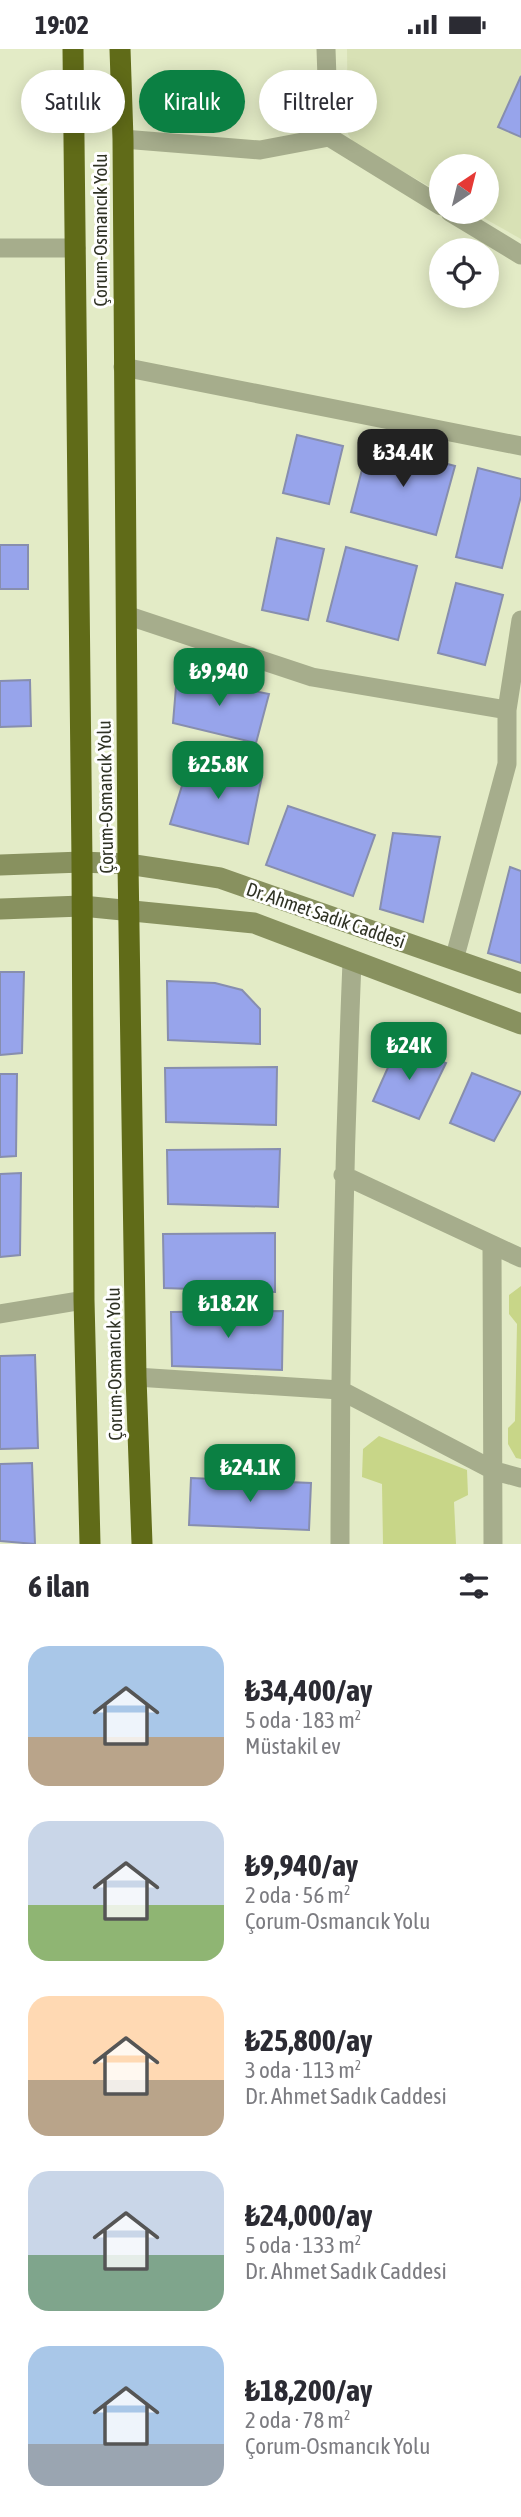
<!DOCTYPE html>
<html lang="tr">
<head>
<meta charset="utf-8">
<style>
  body { margin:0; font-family:"Asap Condensed",sans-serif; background:#f7f7f7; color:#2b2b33; height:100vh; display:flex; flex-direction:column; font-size:26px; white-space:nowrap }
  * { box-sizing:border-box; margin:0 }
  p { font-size:23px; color:#7c7c81 }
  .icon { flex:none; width:38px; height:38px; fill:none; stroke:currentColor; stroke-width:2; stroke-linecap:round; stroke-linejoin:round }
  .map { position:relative; height:1495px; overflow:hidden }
  .details { display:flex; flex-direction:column; background:#fff; flex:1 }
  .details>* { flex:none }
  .banner { position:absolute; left:21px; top:21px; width:480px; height:63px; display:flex; gap:14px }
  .needle { width:46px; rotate:35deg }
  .buttons { position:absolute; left:429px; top:105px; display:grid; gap:14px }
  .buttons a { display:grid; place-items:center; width:70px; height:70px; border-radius:50%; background:#fff; box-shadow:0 4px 18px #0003; font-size:35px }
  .price { position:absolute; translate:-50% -60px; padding:0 16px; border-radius:14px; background:#0b8043; color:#fff; font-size:23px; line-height:46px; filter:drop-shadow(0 2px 4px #0008) }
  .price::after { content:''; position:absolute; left:50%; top:42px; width:21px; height:16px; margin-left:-10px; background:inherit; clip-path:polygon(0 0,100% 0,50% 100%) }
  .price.current { background:#222; color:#fff }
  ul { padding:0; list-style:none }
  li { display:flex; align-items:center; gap:21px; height:175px; padding:0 28px }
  li span { display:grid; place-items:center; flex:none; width:196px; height:140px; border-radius:21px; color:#555 }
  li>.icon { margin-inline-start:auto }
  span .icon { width:84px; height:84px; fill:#fffc; stroke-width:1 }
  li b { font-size:30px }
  h2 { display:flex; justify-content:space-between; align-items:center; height:84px; padding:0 28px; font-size:30px }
  .chip { padding:0 24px; border-radius:32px; background:#fff; box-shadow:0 4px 18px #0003; font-size:24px; line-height:63px }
  .chip.current { background:#0b8043; color:#fff }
  .status { display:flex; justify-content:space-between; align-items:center; height:49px; padding:0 35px; background:#fff; direction:ltr }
  .status svg { height:19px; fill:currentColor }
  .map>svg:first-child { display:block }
  .built { fill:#d8e1b5 }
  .green { fill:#c8d688 }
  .building { fill:#97a4eb; stroke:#878eae; stroke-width:2 }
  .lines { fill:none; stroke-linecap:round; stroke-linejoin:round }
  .street { stroke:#a6ad8c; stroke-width:19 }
  .secondary { stroke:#88915f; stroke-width:21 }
  .highway { stroke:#606b18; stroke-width:21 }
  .labels { text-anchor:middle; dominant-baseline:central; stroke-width:6; stroke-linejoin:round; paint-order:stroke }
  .street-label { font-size:19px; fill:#2f3224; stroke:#fff }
</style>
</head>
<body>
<div class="status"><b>19:02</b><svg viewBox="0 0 49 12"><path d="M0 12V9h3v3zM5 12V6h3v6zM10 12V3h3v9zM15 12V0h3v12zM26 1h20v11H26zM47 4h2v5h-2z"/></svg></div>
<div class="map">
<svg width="521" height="1495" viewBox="0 0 521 1495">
  <rect width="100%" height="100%" fill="#e3ebc6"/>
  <!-- built -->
  <path class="built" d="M 347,0 L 521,0 L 521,190 L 473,163 L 486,163 L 486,117 L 441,117 L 441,144 L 354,95 L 348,85 Z"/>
  <!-- green -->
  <path class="green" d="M 521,1237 L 521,1410 L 516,1409 L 508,1395 L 508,1379 L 515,1372 L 517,1275 L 509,1265 L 509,1246 Z
    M 379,1387 L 467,1421 L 468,1446 L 454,1453 L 456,1495 L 383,1495 L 382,1435 L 362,1428 L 363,1400 Z"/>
  <!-- building -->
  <path class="building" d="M 521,27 L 521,88 L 498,78 Z
    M 297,386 L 343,397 L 329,455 L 283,444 Z
    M 369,394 L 455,417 L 436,486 L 351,463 Z
    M 478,419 L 521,430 L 521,447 L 502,519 L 456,508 Z
    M 277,489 L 324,500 L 308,571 L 262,561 Z
    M 0,496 L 28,496 L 28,540 L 0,540 Z
    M 346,498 L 417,517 L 398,591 L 327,572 Z
    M 456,534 L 503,546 L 485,616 L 438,604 Z
    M 177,626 L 269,645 L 256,694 L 173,674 Z
    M 30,631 L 31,677 L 0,678 L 0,632 Z
    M 191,708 L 262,727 L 248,795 L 170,775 Z
    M 288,757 L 375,786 L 353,847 L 266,816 Z
    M 393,784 L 440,788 L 423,873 L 380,860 Z
    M 510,818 L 521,822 L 521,914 L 488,904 Z
    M 0,923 L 24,923 L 22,1004 L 0,1006 Z
    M 167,932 L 215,934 L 242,941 L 260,960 L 260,995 L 168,991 Z
    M 398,996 L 446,1014 L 419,1070 L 373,1052 Z
    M 277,1018 L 276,1076 L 166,1073 L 165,1019 Z
    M 472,1024 L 521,1043 L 494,1092 L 450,1074 Z
    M 0,1025 L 17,1025 L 16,1107 L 0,1108 Z
    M 280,1100 L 278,1158 L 168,1155 L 167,1101 Z
    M 21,1124 L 20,1206 L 0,1208 L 0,1125 Z
    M 275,1184 L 275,1243 L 164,1239 L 163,1185 Z
    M 283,1262 L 282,1321 L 172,1317 L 171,1263 Z
    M 35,1306 L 38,1399 L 0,1400 L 0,1307 Z
    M 32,1414 L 35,1495 L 0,1492 L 0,1415 Z
    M 191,1429 L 311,1434 L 309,1481 L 189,1476 Z"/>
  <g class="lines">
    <!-- street -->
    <path class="street" d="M 326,0 L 329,88
      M 123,90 L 260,101 L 329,88 L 441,157
      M 450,163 L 521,206
      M 0,199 L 76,199
      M 123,318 L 521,397
      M 126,566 L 312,628 L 507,661
      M 454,911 L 507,715 L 507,661 L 521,571
      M 343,1126 L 521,1209
      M 492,1197 L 493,1495
      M 0,1265 L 84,1251
      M 136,1328 L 340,1341 L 495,1422 L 521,1429
      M 340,1495 C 340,1301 344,1107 352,913"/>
    <!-- secondary -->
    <path class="secondary" d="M 0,816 L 82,813 L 128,815 L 220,829 L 521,934
      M 0,860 L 82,857 L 254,874 L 521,975"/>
    <!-- highway -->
    <path class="highway" d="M 73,0 L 82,813 L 84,1251 L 90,1495
      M 120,0 L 123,90 L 128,815 L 136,1328 L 142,1495"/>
  </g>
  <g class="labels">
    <!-- street labels -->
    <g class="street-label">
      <text transform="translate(100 181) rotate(-90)">Çorum-Osmancık Yolu</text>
      <text transform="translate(105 748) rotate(-91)">Çorum-Osmancık Yolu</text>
      <text transform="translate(326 866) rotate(19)">Dr. Ahmet Sadık Caddesi</text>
      <text transform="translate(114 1315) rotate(-91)">Çorum-Osmancık Yolu</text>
    </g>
  </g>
</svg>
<div class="buttons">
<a><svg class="needle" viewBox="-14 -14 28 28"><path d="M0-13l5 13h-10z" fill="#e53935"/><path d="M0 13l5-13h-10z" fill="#7c7c81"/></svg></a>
<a><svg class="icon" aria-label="locate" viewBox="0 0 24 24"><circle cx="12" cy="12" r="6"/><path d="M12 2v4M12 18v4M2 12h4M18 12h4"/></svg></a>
</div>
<b class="price current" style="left:403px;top:440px">₺34.4K</b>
<b class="price" style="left:219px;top:659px">₺9,940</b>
<b class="price" style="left:218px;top:752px">₺25.8K</b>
<b class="price" style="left:409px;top:1033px">₺24K</b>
<b class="price" style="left:228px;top:1291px">₺18.2K</b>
<b class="price" style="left:250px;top:1455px">₺24.1K</b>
<div class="banner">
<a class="chip">Satılık</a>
<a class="chip current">Kiralık</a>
<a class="chip">Filtreler</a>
</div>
</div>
<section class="details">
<h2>6 ilan<svg class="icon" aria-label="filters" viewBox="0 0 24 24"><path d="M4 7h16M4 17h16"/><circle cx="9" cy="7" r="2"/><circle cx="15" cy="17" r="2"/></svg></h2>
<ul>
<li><span style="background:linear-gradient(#a9c7e8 65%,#b9a48a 0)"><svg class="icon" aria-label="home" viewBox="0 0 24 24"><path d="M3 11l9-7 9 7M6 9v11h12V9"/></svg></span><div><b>₺34,400/ay</b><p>5 oda · 183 m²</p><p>Müstakil ev</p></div></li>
<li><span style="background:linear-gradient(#c9d6e8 60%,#8fb573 0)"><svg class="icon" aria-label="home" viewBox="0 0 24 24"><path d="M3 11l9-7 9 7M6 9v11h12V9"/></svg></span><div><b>₺9,940/ay</b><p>2 oda · 56 m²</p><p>Çorum-Osmancık Yolu</p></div></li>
<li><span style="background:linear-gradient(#ffd9b3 60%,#b9a48a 0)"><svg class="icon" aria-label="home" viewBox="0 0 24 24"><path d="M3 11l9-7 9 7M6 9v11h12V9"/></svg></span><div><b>₺25,800/ay</b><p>3 oda · 113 m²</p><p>Dr. Ahmet Sadık Caddesi</p></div></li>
<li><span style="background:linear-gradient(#c9d6e8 60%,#7fa58c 0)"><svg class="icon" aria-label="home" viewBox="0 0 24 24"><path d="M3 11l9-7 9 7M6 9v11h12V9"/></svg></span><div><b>₺24,000/ay</b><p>5 oda · 133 m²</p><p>Dr. Ahmet Sadık Caddesi</p></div></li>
<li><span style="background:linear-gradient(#a9c7e8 70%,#9aa5b1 0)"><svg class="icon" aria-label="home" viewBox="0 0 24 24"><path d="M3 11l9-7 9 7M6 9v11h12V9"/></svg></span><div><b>₺18,200/ay</b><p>2 oda · 78 m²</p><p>Çorum-Osmancık Yolu</p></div></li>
</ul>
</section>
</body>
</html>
